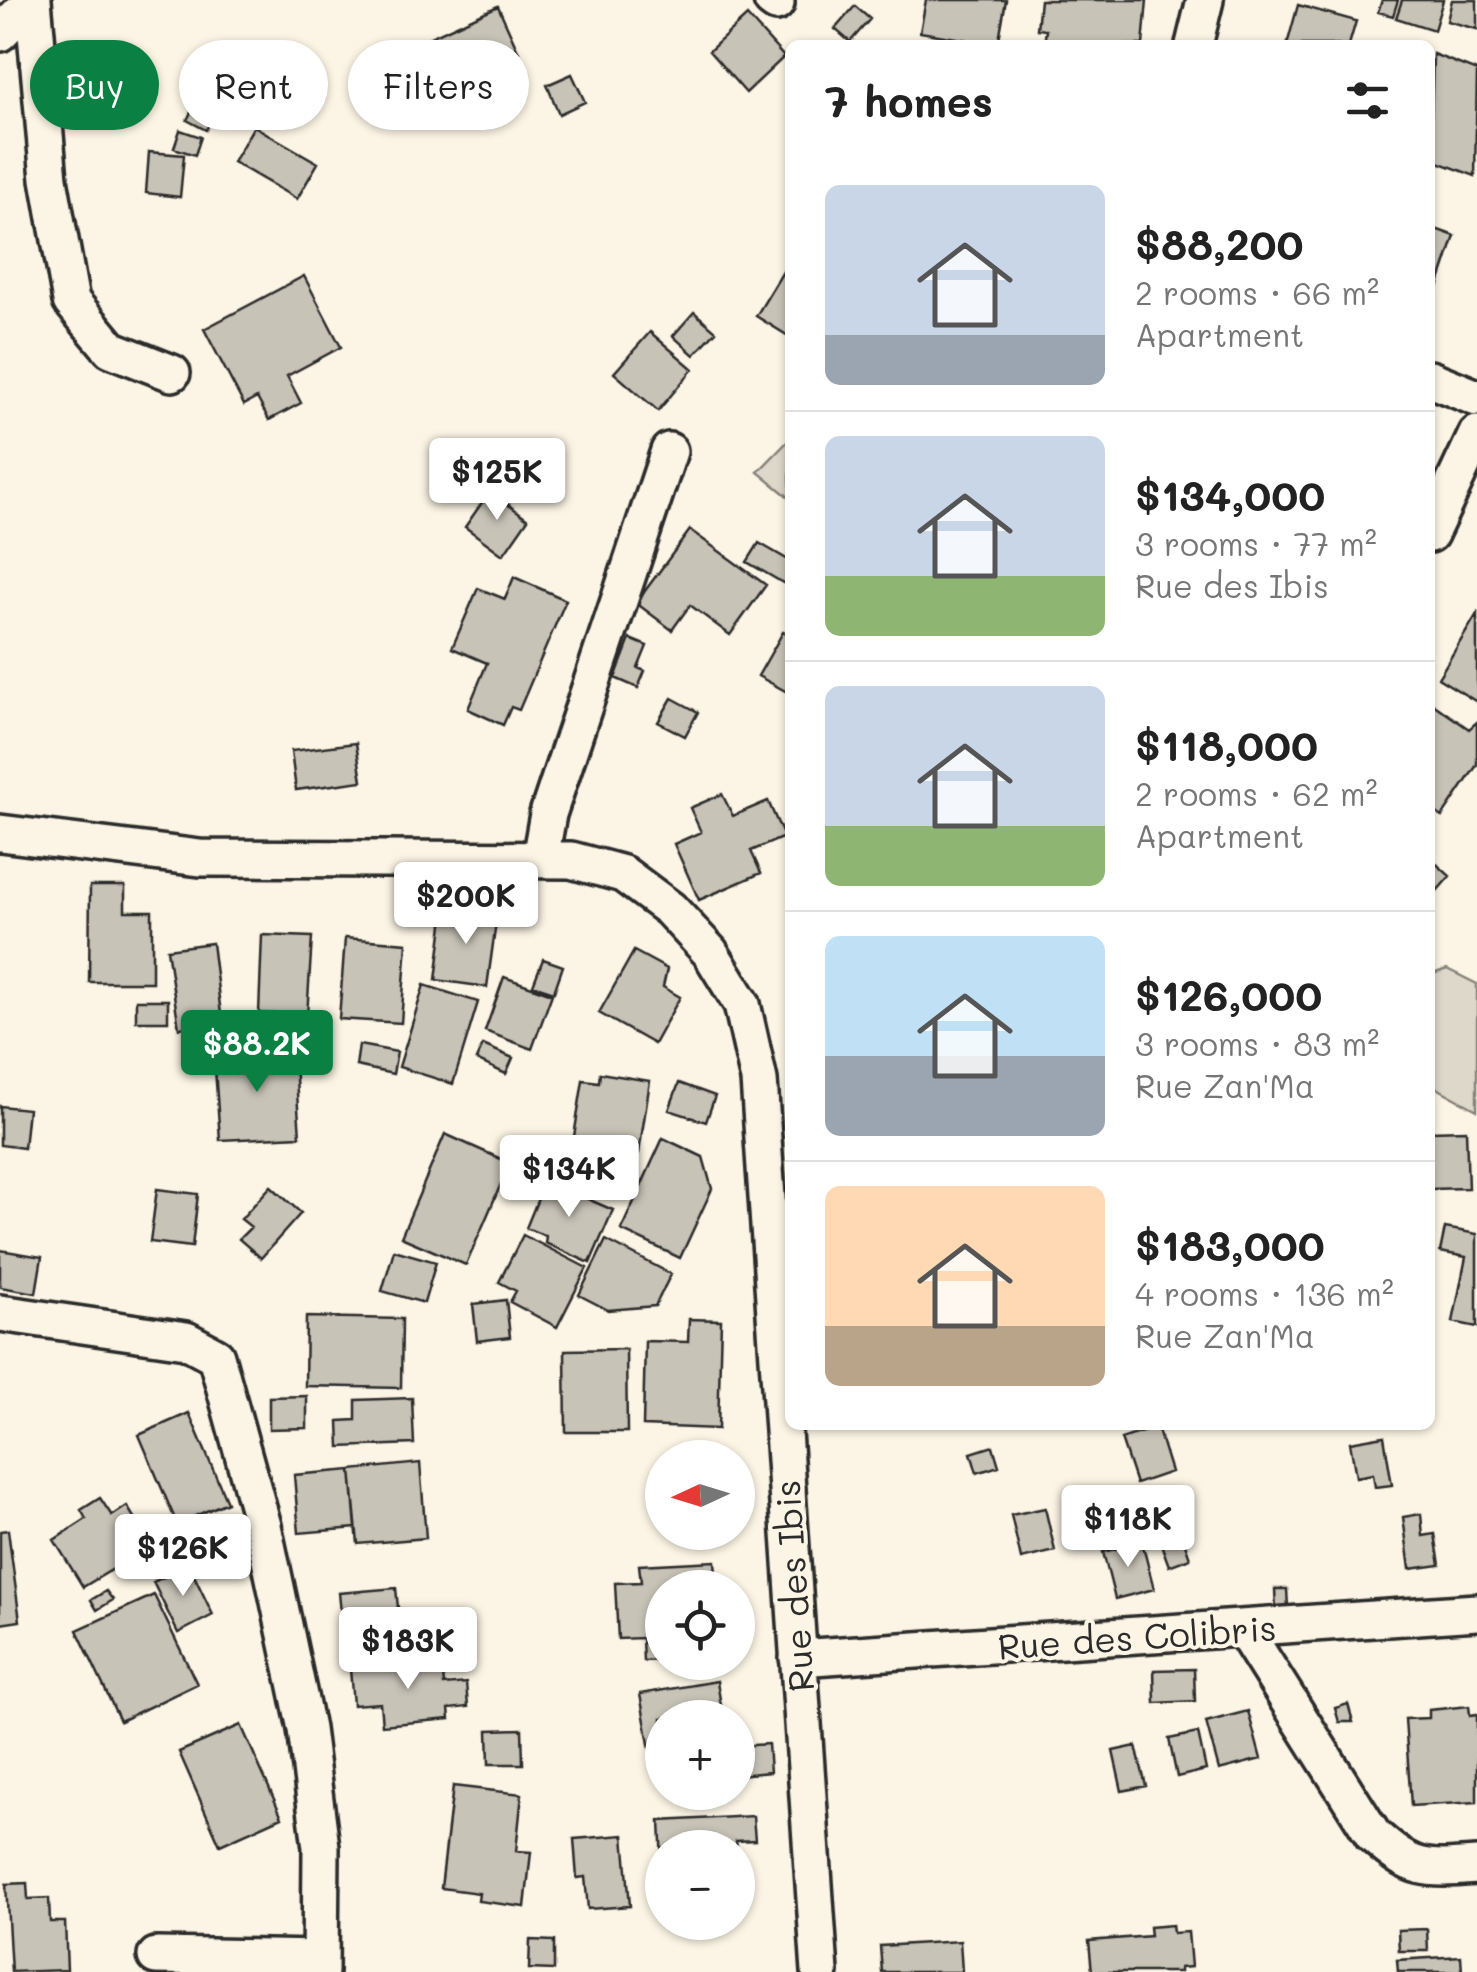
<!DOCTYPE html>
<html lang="en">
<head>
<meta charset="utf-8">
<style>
  body { margin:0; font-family:Mali,sans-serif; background:#f6f6f6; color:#222; height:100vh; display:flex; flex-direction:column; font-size:38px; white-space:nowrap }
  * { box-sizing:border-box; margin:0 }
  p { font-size:32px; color:#767676 }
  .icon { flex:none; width:55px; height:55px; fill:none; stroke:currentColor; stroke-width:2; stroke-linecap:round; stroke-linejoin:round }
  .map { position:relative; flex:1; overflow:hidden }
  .panel { position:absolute; left:785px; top:40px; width:650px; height:1390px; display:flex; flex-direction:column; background:#fff; border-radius:15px; box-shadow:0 2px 8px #0004 }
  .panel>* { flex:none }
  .banner { position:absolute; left:30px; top:40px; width:605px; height:90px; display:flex; gap:20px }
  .needle { width:65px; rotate:266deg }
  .fabs { position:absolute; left:645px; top:1440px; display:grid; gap:20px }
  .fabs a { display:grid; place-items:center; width:110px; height:110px; border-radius:50%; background:#fff; box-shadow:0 2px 8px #0004; font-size:50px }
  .price { position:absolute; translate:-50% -85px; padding:0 22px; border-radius:10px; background:#fff; color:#222; font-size:32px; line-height:65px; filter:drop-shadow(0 2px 5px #0008) }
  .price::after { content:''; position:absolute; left:50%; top:60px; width:30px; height:22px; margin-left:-15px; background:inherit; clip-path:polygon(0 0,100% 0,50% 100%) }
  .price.current { background:#0b8043; color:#fff }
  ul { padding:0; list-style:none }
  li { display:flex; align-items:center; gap:30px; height:250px; padding:0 40px }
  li+li { border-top:2px solid #e0e0e0 }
  li span { display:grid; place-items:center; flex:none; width:280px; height:200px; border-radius:15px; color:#555 }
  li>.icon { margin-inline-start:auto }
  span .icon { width:120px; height:120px; fill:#fffc; stroke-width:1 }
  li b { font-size:42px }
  h2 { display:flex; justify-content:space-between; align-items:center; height:120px; padding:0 40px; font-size:42px }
  .tag { padding:0 35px; border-radius:45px; background:#fff; box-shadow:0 2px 8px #0004; font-size:35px; line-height:90px }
  .tag.current { background:#0b8043; color:#fff }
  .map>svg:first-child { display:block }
  .green { fill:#ded8ca; stroke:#84827a; stroke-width:2.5 }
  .building { fill:#c8c3b7; stroke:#2b2b2b; stroke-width:2.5 }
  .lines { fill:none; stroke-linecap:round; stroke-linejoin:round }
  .minor-casing { stroke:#2b2b2b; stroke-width:42 }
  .minor { stroke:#fcf5e5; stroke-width:35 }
  .labels { text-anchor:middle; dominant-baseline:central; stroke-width:8; stroke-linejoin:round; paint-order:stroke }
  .street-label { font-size:35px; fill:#2b2b2b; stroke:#fcf5e5 }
</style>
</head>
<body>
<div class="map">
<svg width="1477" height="1972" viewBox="0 0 1477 1972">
  <rect width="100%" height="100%" fill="#fcf5e5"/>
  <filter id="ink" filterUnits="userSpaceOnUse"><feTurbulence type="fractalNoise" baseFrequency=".01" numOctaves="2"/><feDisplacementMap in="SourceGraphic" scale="20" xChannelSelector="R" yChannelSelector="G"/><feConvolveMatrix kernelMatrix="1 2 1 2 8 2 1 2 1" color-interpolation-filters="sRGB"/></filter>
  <g filter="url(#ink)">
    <!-- green -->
    <path class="green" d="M 790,439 L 790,498 L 758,472 Z
      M 1447,969 L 1477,984 L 1477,1110 L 1430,1084 L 1430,975 Z"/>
    <!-- building -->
    <path class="building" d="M 926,0 L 1006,0 L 998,45 L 920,32 Z
      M 1040,0 L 1147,0 L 1143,45 L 1044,45 L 1046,30 L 1037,29 Z
      M 1382,0 L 1398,0 L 1393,16 L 1378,12 Z
      M 1402,0 L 1443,0 L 1434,30 L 1396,18 Z
      M 1452,0 L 1477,0 L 1477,29 L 1447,21 Z
      M 1298,5 L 1356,21 L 1349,45 L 1287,45 Z
      M 498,6 L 529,75 L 446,113 L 415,44 Z
      M 855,6 L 870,19 L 850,42 L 835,29 Z
      M 747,16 L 784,57 L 746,93 L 709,51 Z
      M 1433,54 L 1477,71 L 1475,176 L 1430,159 Z
      M 572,74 L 585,102 L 559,114 L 547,85 Z
      M 198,99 L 217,108 L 206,130 L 187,120 Z
      M 254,126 L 318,163 L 297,199 L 233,162 Z
      M 180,130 L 201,137 L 195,155 L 174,148 Z
      M 149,152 L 184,155 L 180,197 L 146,193 Z
      M 1430,227 L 1455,236 L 1430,311 Z
      M 790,260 L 790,337 L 756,316 Z
      M 304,276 L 341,347 L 287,376 L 301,403 L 269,420 L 257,398 L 244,405 L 204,329 Z
      M 694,312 L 716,331 L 694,355 L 673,336 Z
      M 650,332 L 693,369 L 658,411 L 614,373 Z
      M 490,491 L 528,519 L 503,555 L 465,527 Z
      M 690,530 L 766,585 L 730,635 L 690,605 L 672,630 L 636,603 Z
      M 759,543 L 790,561 L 790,587 L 747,562 Z
      M 514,577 L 566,600 L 519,710 L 511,707 L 503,725 L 468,709 L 487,663 L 452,648 L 478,588 L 505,599 Z
      M 1477,614 L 1477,702 L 1438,678 Z
      M 783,632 L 790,635 L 789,693 L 758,676 Z
      M 630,639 L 647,646 L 638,668 L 645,671 L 638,688 L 615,678 Z
      M 672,698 L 698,712 L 685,736 L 658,722 Z
      M 1430,702 L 1469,729 L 1477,722 L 1477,765 L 1442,817 L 1430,808 Z
      M 356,743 L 362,781 L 296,790 L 291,751 Z
      M 722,794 L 733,816 L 768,801 L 784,837 L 751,851 L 761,873 L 699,900 L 674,844 L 701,832 L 690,808 Z
      M 1430,858 L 1450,876 L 1430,899 Z
      M 90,886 L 125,886 L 125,911 L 152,911 L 152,982 L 89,982 Z
      M 445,908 L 497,915 L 487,987 L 436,980 Z
      M 262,935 L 312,937 L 307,1016 L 259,1013 Z
      M 345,938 L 407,943 L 401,1023 L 339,1019 Z
      M 212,943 L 222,1022 L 179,1028 L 167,949 Z
      M 634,951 L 667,969 L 663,987 L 680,997 L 654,1044 L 599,1013 Z
      M 543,959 L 563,966 L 554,992 L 533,985 Z
      M 504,977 L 552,994 L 532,1049 L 485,1031 Z
      M 424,985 L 478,1002 L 453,1084 L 399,1067 Z
      M 136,1000 L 168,1000 L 168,1021 L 136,1021 Z
      M 359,1045 L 397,1052 L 393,1074 L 356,1066 Z
      M 483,1045 L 513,1058 L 506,1074 L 476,1060 Z
      M 294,1050 L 300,1136 L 220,1140 L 214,1054 Z
      M 600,1073 L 650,1081 L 639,1153 L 573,1143 L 583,1080 L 599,1082 Z
      M 679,1083 L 715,1096 L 706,1122 L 669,1110 Z
      M 0,1106 L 28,1109 L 24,1148 L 0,1145 Z
      M 1466,1130 L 1468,1188 L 1430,1189 L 1430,1131 Z
      M 445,1134 L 510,1163 L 466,1265 L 401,1237 Z
      M 663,1138 L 703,1157 L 712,1189 L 680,1258 L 621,1230 Z
      M 587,1150 L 636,1162 L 629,1193 L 580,1182 Z
      M 548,1174 L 572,1185 L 569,1191 L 613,1210 L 590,1263 L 545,1243 L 546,1236 L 526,1228 Z
      M 271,1186 L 301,1213 L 261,1258 L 239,1239 L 251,1227 L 241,1219 Z
      M 157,1189 L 198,1194 L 192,1247 L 150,1242 Z
      M 1445,1228 L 1477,1234 L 1477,1327 L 1453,1322 L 1466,1257 L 1440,1252 Z
      M 523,1235 L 587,1268 L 557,1327 L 510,1302 L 516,1291 L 499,1282 Z
      M 606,1240 L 671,1274 L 655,1306 L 608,1310 L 579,1295 Z
      M 0,1250 L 42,1257 L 36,1293 L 0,1287 Z
      M 394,1250 L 436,1262 L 424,1303 L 382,1291 Z
      M 506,1300 L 510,1337 L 477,1341 L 473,1304 Z
      M 306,1317 L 402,1319 L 401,1388 L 305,1386 Z
      M 689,1319 L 721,1320 L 718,1429 L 643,1426 L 645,1341 L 688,1342 Z
      M 626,1349 L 627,1432 L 566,1432 L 565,1350 Z
      M 307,1396 L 307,1428 L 269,1429 L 269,1397 Z
      M 412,1398 L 414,1444 L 340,1447 L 339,1421 L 356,1420 L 356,1400 Z
      M 189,1413 L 227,1502 L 177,1524 L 139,1435 Z
      M 1157,1427 L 1171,1472 L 1136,1484 L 1121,1439 Z
      M 1384,1436 L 1392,1485 L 1375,1487 L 1373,1474 L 1356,1477 L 1350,1442 Z
      M 993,1446 L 999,1466 L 977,1473 L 971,1453 Z
      M 420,1463 L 426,1538 L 358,1544 L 351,1470 Z
      M 351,1470 L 356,1528 L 299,1533 L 294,1475 Z
      M 100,1498 L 112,1516 L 127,1506 L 151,1546 L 132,1558 L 127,1549 L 118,1555 L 123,1563 L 83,1587 L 54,1540 L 86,1519 L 81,1510 Z
      M 1045,1508 L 1055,1551 L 1021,1559 L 1011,1515 Z
      M 1421,1514 L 1423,1536 L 1435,1534 L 1440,1565 L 1410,1569 L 1403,1517 Z
      M 1180,1529 L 1190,1558 L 1169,1566 L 1158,1536 Z
      M 8,1530 L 20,1621 L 0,1624 L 0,1531 Z
      M 1142,1542 L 1154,1589 L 1115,1599 L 1103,1552 Z
      M 715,1561 L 717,1588 L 662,1588 L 662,1660 L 643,1661 L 642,1638 L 618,1639 L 615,1583 L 641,1582 L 639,1565 Z
      M 189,1565 L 213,1615 L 178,1633 L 153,1582 Z
      M 396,1588 L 401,1638 L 344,1643 L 339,1593 Z
      M 1275,1589 L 1287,1589 L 1288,1608 L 1276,1609 Z
      M 106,1591 L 113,1600 L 97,1610 L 91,1600 Z
      M 154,1595 L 197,1684 L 120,1721 L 77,1630 Z
      M 442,1662 L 444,1685 L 466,1683 L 468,1707 L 449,1709 L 450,1719 L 382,1725 L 380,1703 L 353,1705 L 350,1669 Z
      M 1194,1669 L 1195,1701 L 1155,1703 L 1154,1670 Z
      M 717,1681 L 723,1718 L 662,1718 L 660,1764 L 658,1753 L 651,1755 L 640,1694 Z
      M 1348,1704 L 1353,1722 L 1339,1722 L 1335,1708 Z
      M 1469,1706 L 1470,1715 L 1477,1714 L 1477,1802 L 1411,1806 L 1405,1719 L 1429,1718 L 1429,1710 Z
      M 1248,1711 L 1261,1759 L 1219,1770 L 1206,1722 Z
      M 241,1725 L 282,1817 L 220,1845 L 179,1752 Z
      M 522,1729 L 523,1764 L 489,1764 L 488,1730 Z
      M 1198,1733 L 1206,1770 L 1177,1777 L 1169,1739 Z
      M 768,1744 L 770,1772 L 738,1775 L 738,1746 Z
      M 1136,1746 L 1146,1786 L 1122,1791 L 1113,1751 Z
      M 453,1786 L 522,1794 L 516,1851 L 531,1852 L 525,1907 L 478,1901 L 479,1893 L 441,1888 Z
      M 753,1816 L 755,1840 L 736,1841 L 737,1848 L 662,1848 L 662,1863 L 660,1821 Z
      M 624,1835 L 630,1906 L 588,1909 L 585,1877 L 577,1878 L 574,1839 Z
      M 27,1883 L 28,1899 L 49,1898 L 50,1922 L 65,1922 L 67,1970 L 11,1972 L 6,1884 Z
      M 1172,1925 L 1173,1933 L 1188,1932 L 1191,1967 L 1180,1968 L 1180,1972 L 1092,1972 L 1089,1941 L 1150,1936 L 1149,1927 Z
      M 1427,1929 L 1428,1951 L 1399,1951 L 1398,1930 Z
      M 530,1940 L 554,1941 L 554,1970 L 529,1969 Z
      M 960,1941 L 962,1972 L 882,1972 L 880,1946 Z
      M 1461,1956 L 1462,1972 L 1398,1972 L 1397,1960 Z"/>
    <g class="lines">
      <defs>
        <path id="minor" d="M 33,0 L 49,179 L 71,301 L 111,349 L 172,373
          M 772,0 L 776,3
          M 0,33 L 33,0
          M 1194,45 L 1205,0
          M 1430,379 L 1477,398
          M 1430,534 L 1477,434
          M 0,833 L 200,858 L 571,860 L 623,874 L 670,909 L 710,952 L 742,1004 L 759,1080 L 820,1972
          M 540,859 L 548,814 L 669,451
          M 0,1313 L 186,1340 L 216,1356 L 263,1526 L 306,1729 L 321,1847 L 320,1972
          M 1244,1630 L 1373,1835 C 1412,1871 1425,1870 1477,1866
          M 798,1658 L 1477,1612
          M 156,1956 L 320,1959"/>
      </defs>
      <!-- minor casing -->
      <use href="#minor" class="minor-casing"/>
      <!-- minor -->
      <use href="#minor" class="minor"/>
    </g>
  </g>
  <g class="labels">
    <!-- street labels -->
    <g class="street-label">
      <text transform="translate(793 1586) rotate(-94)">Rue des Ibis</text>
      <text transform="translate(1137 1636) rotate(-4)">Rue des Colibris</text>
    </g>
  </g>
</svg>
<div class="fabs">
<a><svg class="needle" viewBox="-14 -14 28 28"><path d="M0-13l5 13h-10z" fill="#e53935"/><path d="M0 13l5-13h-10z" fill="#767676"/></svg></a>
<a><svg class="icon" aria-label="locate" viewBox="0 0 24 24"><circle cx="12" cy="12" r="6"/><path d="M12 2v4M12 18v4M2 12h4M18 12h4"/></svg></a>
<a>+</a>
<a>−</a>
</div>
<b class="price" style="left:497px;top:523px">$125K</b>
<b class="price" style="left:466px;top:947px">$200K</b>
<b class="price current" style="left:257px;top:1095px">$88.2K</b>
<b class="price" style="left:569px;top:1220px">$134K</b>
<b class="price" style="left:1128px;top:1570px">$118K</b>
<b class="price" style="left:183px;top:1599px">$126K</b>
<b class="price" style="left:408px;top:1692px">$183K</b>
<div class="banner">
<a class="tag current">Buy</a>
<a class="tag">Rent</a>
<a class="tag">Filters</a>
</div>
<section class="panel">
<h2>7 homes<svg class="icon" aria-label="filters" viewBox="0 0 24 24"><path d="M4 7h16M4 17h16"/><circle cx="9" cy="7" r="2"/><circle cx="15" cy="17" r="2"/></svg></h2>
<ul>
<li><span style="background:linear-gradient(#c9d6e8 75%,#9aa5b1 0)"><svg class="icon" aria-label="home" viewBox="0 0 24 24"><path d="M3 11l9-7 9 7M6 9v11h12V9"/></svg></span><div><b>$88,200</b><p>2 rooms · 66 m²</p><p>Apartment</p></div></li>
<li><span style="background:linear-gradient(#c9d6e8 70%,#8fb573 0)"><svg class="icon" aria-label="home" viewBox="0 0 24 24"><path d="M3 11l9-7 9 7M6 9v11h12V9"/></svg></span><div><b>$134,000</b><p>3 rooms · 77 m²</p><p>Rue des Ibis</p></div></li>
<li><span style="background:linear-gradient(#c9d6e8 70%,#8fb573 0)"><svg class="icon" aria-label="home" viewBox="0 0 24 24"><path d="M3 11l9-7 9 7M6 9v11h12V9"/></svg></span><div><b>$118,000</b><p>2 rooms · 62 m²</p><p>Apartment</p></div></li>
<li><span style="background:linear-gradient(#bfe0f5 60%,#9aa5b1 0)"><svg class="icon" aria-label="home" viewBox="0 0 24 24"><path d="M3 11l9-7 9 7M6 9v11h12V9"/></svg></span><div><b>$126,000</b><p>3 rooms · 83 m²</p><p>Rue Zan'Ma</p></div></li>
<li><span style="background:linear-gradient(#ffd9b3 70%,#b9a48a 0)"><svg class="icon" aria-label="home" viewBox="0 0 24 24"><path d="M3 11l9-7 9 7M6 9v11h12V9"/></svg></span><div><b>$183,000</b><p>4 rooms · 136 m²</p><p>Rue Zan'Ma</p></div></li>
</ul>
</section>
</div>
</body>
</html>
